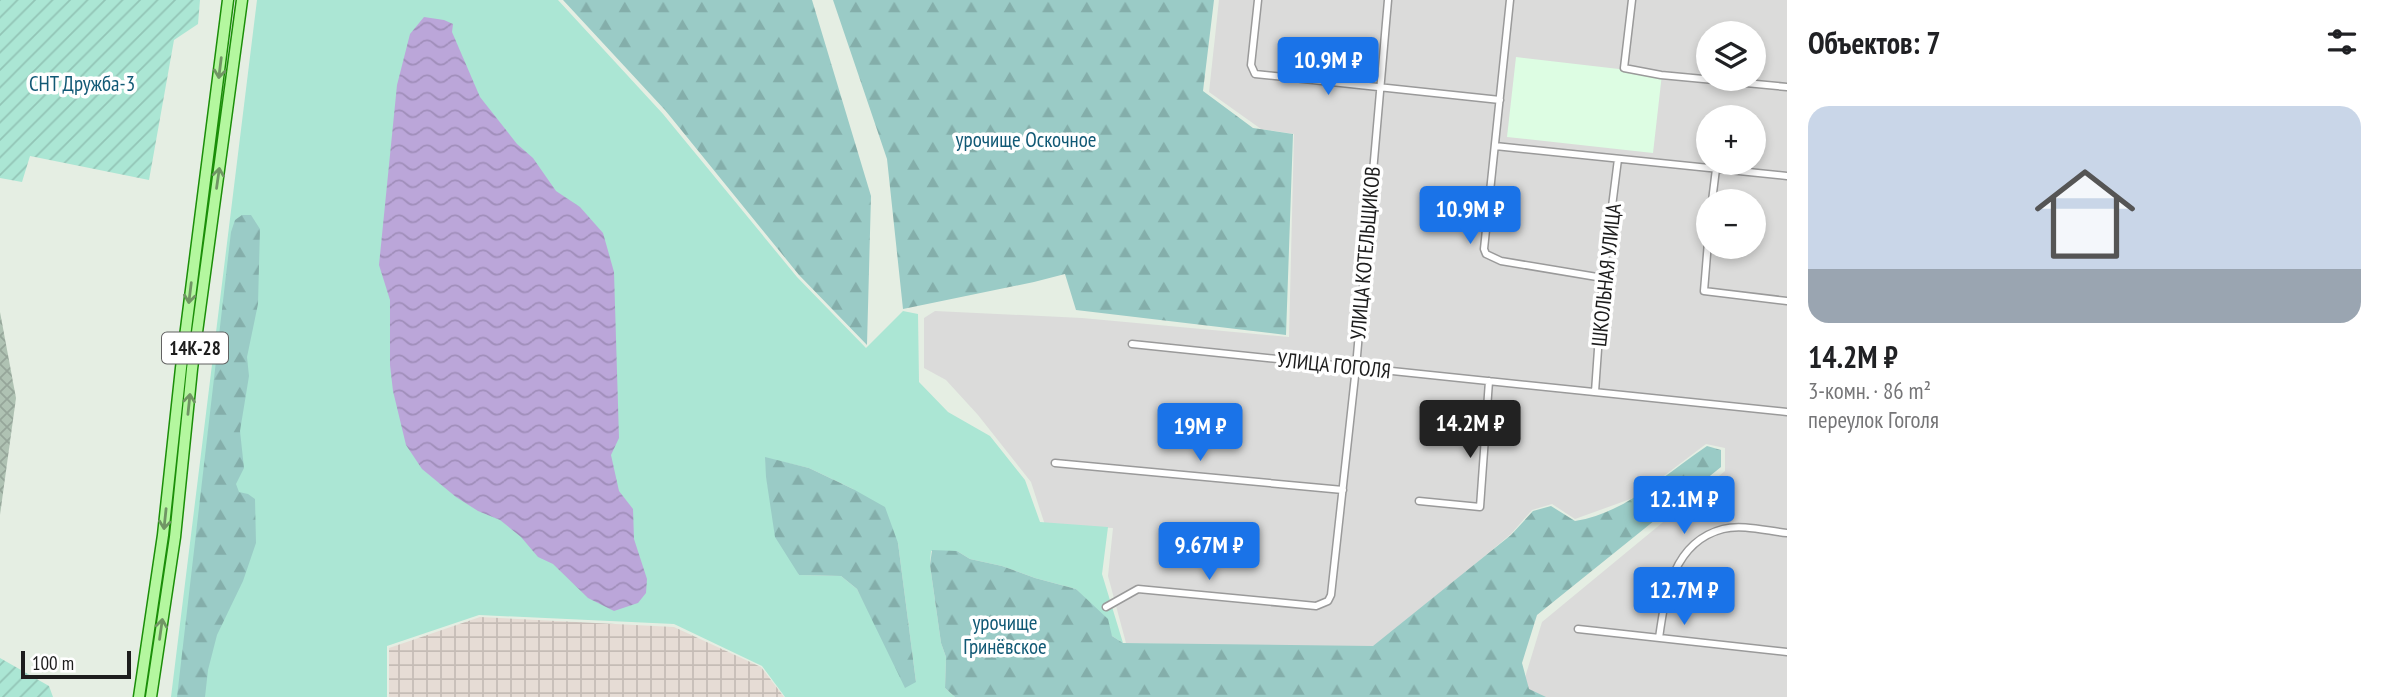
<!DOCTYPE html>
<html lang="ru">
<head>
<meta charset="utf-8">
<style>
  body { margin:0; font-family:"PT Sans Narrow",sans-serif; background:#f6f6f6; color:#202124; height:100vh; display:flex; flex-direction:column; font-size:26px; white-space:nowrap }
  * { box-sizing:border-box; margin:0 }
  p { font-size:23px; color:#757577 }
  .icon { flex:none; width:38px; height:38px; fill:none; stroke:currentColor; stroke-width:2; stroke-linecap:round; stroke-linejoin:round }
  .map { position:relative; flex:1; overflow:hidden }
  .panel { display:flex; flex-direction:column; background:#fff; width:595px }
  .panel>* { flex:none }
  .buttons { position:absolute; left:1696px; top:21px; display:grid; gap:14px }
  .buttons a { display:grid; place-items:center; width:70px; height:70px; border-radius:50%; background:#fff; box-shadow:0 4px 10px #0003; font-size:35px }
  .scale { position:absolute; left:21px; bottom:18px; width:110px; box-sizing:border-box; padding-left:7px; border:4px solid #1d1d1d; border-top:0; font-size:19px; line-height:24px; white-space:nowrap; color:#1d1d1d; -webkit-text-stroke:5px #fff; paint-order:stroke }
  .price { position:absolute; translate:-50% -60px; padding:0 16px; border-radius:7px; background:#1a73e8; color:#fff; font-size:23px; line-height:46px; filter:drop-shadow(0 2px 4px #0008) }
  .price::after { content:''; position:absolute; left:50%; top:42px; width:21px; height:16px; margin-left:-10px; background:inherit; clip-path:polygon(0 0,100% 0,50% 100%) }
  .price.current { background:#222; color:#fff }
  ul { padding:0; list-style:none }
  li { display:grid; align-content:center; gap:14px; height:371px; padding:0 21px }
  li+li { border-top:2px solid #e0e0e0 }
  li span { display:grid; place-items:center; height:217px; border-radius:21px; color:#555 }
  li>.icon { margin-inline-start:auto }
  span .icon { width:126px; height:126px; fill:#fffc; stroke-width:1 }
  li b { font-size:30px }
  h2 { display:flex; justify-content:space-between; align-items:center; height:84px; padding:0 21px; font-size:30px }
  main { display:flex; flex:1; min-height:0 }
  .map>svg:first-child { display:block }
  .residential { fill:#dbdbda; fill-rule:evenodd }
  .industrial { fill:url(#industrial-grid) }
  .education { fill:#ddfde3 }
  .construction { fill:url(#construction-cross-hatch) }
  .grass { fill:#abe6d4; fill-rule:evenodd }
  .forest { fill:url(#forest-firs) }
  .garden { fill:url(#garden-furrows) }
  .water { fill:url(#water-waves) }
  .lines { fill:none; stroke-linecap:round; stroke-linejoin:round }
  .street-casing { stroke:#9a9a9a; stroke-width:9 }
  .primary-casing { stroke:#1a8e08; stroke-width:13 }
  .street { stroke:#fff; stroke-width:6 }
  .primary { stroke:#b4f79f; stroke-width:10 }
  .oneway { stroke:#709564 }
  .labels { text-anchor:middle; dominant-baseline:central; stroke-width:7; stroke-linejoin:round; paint-order:stroke }
  .shield { fill:#fff; stroke:#616161; stroke-width:2 }
  .shield-label { font-size:19px; font-weight:bold; fill:#1d1d1d }
  .park-label { font-size:21px; fill:#115975; stroke:#fff }
  .street-label { font-size:21px; fill:#1d1d1d; stroke:#fff }
</style>
</head>
<body>
<main>
<div class="map">
<svg width="1787" height="697" viewBox="0 0 1787 697">
  <defs>
    <pattern id="industrial-grid" width="8" height="8" patternUnits="userSpaceOnUse" patternTransform="scale(1.75)"><rect width="8" height="8" fill="#e6dcd5"/><path d="M0 4h8M4 0v8" fill="none" stroke="#c5bcb6"/></pattern>
    <pattern id="construction-cross-hatch" width="8" height="8" patternUnits="userSpaceOnUse" patternTransform="scale(1.75)"><rect width="8" height="8" fill="#afc2b3"/><path d="M0 0l8 8M0 8l8-8" fill="none" stroke="#96a69a"/></pattern>
    <pattern id="forest-firs" width="22" height="20" patternUnits="userSpaceOnUse" patternTransform="scale(1.75)"><rect width="22" height="20" fill="#9acbc6"/><path d="M5 1l3.5 6h-7zM16 11l3.5 6h-7z" fill="#84aeaa"/></pattern>
    <pattern id="garden-furrows" width="10" height="10" patternUnits="userSpaceOnUse" patternTransform="scale(1.75)"><rect width="10" height="10" fill="#abe6d4"/><path d="M-1 1l2-2M0 10L10 0M9 11l2-2" fill="none" stroke="#93c5b6"/></pattern>
    <pattern id="water-waves" width="16" height="10" patternUnits="userSpaceOnUse" patternTransform="scale(1.75)"><rect width="16" height="10" fill="#bba6d9"/><path d="M0 5q4-4 8 0t8 0" fill="none" stroke="#a08eba"/></pattern>
  </defs>
  <rect width="100%" height="100%" fill="#e5eee3"/>
  <!-- residential -->
  <path class="residential" d="M 1219,0 L 1787,0 L 1787,697 L 1519,697 L 1542,622 L 1725,471 L 1725,448 L 1706,444 L 1636,497 L 1575,519 L 1552,504 L 1532,510 L 1511,534 L 1375,648 L 1126,643 L 1108,576 L 1113,528 L 1045,525 L 1031,482 L 978,415 L 946,380 L 924,368 L 924,318 L 935,311 L 1082,318 L 1289,337 L 1294,134 L 1261,129 L 1209,92 ZM 1708,33 L 1754,33 L 1754,79 L 1708,79 ZM 1708,117 L 1754,117 L 1754,163 L 1708,163 ZM 1708,201 L 1754,201 L 1754,247 L 1708,247 Z"/>
  <!-- industrial -->
  <path class="industrial" d="M 480,617 L 674,627 L 761,667 L 784,697 L 389,697 L 389,648 Z"/>
  <!-- education -->
  <path class="education" d="M 1516,57 L 1662,74 L 1653,153 L 1507,137 Z"/>
  <!-- construction -->
  <path class="construction" d="M 0,312 L 16,398 L 0,515 Z"/>
  <!-- grass -->
  <path class="grass" d="M 257,0 L 558,0 L 663,114 L 797,277 L 866,348 L 903,311 L 918,314 L 919,382 L 948,412 L 990,436 L 1025,480 L 1040,522 L 1108,527 L 1102,574 L 1123,643 L 1112,636 L 1090,604 L 1076,589 L 1035,578 L 1002,566 L 970,559 L 957,551 L 931,551 L 930,565 L 941,643 L 946,657 L 945,688 L 955,697 L 785,697 L 762,666 L 674,624 L 479,615 L 387,646 L 387,697 L 171,697 ZM 766,458 L 809,468 L 853,489 L 898,543 L 916,682 L 871,616 L 857,589 L 841,576 L 799,575 C 784,537 764,498 766,458 Z"/>
  <!-- forest -->
  <path class="forest" d="M 563,0 L 812,0 L 871,196 L 867,345 L 799,275 L 665,110 Z
    M 833,0 L 1214,0 L 1203,91 L 1253,128 L 1293,134 L 1286,335 L 1076,310 L 1065,274 L 1034,282 L 903,309 L 887,159 Z
    M 242,215 L 251,215 L 260,229 L 258,304 L 247,357 L 249,376 L 240,431 L 244,468 L 236,484 L 239,492 L 248,494 L 255,499 L 256,543 L 243,581 L 217,635 L 208,670 L 205,697 L 177,697 L 231,232 L 235,220 Z
    M 1707,446 L 1721,450 L 1721,467 L 1537,615 L 1522,663 L 1529,689 L 1546,697 L 955,697 L 945,688 L 946,657 L 941,643 L 930,565 L 932,550 L 957,551 L 970,559 L 1002,566 L 1035,578 L 1076,589 L 1108,619 L 1112,636 L 1123,643 L 1373,646 L 1511,535 L 1533,511 L 1551,506 L 1575,521 C 1626,513 1665,474 1707,446 Z
    M 765,457 L 809,468 L 853,489 L 885,507 L 898,543 L 916,682 L 905,688 L 857,589 L 841,576 L 799,575 L 775,537 L 766,477 Z"/>
  <!-- garden -->
  <path class="garden" d="M 0,0 L 200,0 L 198,24 L 174,40 L 149,180 L 30,156 L 22,182 L 0,178 Z
    M 0,658 L 49,686 L 53,697 L 0,697 Z"/>
  <!-- water -->
  <path class="water" d="M 424,17 L 444,20 L 453,24 L 452,32 L 480,97 L 517,144 L 533,158 L 556,191 L 580,207 L 603,233 L 614,272 L 619,438 L 611,455 L 619,491 L 633,509 L 634,539 L 647,579 L 646,593 L 638,603 L 614,611 L 588,598 L 553,564 L 538,557 L 521,537 L 500,520 L 478,511 L 456,497 L 422,469 L 406,445 L 393,391 L 390,365 L 390,300 L 379,265 L 397,85 L 410,34 Z"/>
  <g class="lines">
    <defs>
      <path id="street" d="M 1258,0 L 1251,65 L 1255,74 L 1500,100
        M 1510,0 L 1484,249 L 1486,254 L 1501,261 L 1603,278
        M 1632,0 L 1624,68 L 1661,75 L 1787,87
        M 1495,146 L 1787,176
        M 1712,201 L 1716,169
        M 1708,242 L 1704,291 L 1787,301
        M 1132,344 L 1787,412
        M 1595,392 L 1603,278 L 1618,159
        M 1055,463 L 1343,490
        M 1419,501 L 1480,507 L 1489,381
        M 1106,607 L 1138,589 L 1316,606 L 1328,601 L 1331,595 L 1356,367 L 1388,0
        M 1578,629 L 1787,652
        M 1659,638 C 1665,595 1673,542 1723,529 C 1742,524 1767,531 1787,533"/>
      <path id="primary" d="M 139,697 L 163,535 L 181,368 L 228,0
        M 151,697 L 175,537 L 192,369 L 242,0"/>
    </defs>
    <!-- street casing -->
    <use href="#street" class="street-casing"/>
    <!-- primary casing -->
    <use href="#primary" class="primary-casing"/>
    <!-- street -->
    <use href="#street" class="street"/>
    <!-- primary -->
    <use href="#primary" class="primary"/>
  </g>
  <!-- one-way arrows -->
  <defs><path id="oneway-shaft" d="M-6 0H5M1.5-3L5.5 0L1.5 3" fill="none" stroke-width="1.6" stroke-linecap="round" stroke-linejoin="round" transform="scale(1.75)"/></defs>
  <g class="oneway">
    <use href="#oneway-shaft" transform="translate(220 68) rotate(97)"/>
    <use href="#oneway-shaft" transform="translate(218 178) rotate(-82)"/>
    <use href="#oneway-shaft" transform="translate(190 293) rotate(97)"/>
    <use href="#oneway-shaft" transform="translate(189 404) rotate(-84)"/>
    <use href="#oneway-shaft" transform="translate(165 519) rotate(96)"/>
    <use href="#oneway-shaft" transform="translate(161 629) rotate(-82)"/>
  </g>
  <g class="labels">
    <!-- shield labels -->
    <rect class="shield" x="162" y="332.5" width="66" height="31" rx="5"/>
    <g class="shield-label">
      <text x="195" y="348">14К-28</text>
    </g>
    <!-- park labels -->
    <g class="park-label">
      <text x="82" y="83">СНТ Дружба-3</text>
      <text x="1026" y="139">урочище Оскочное</text>
      <text x="1005" y="622">урочище<tspan x="1005" dy="24">Гринёвское</tspan></text>
    </g>
    <!-- street labels -->
    <g class="street-label">
      <text transform="translate(1365 253) rotate(-85)">УЛИЦА КОТЕЛЬЩИКОВ</text>
      <text transform="translate(1606 275) rotate(-84)">ШКОЛЬНАЯ УЛИЦА</text>
      <text transform="translate(1334 365) rotate(6)">УЛИЦА ГОГОЛЯ</text>
    </g>
  </g>
</svg>
<div class="buttons">
<a><svg class="icon" aria-label="layers" viewBox="0 0 24 24"><path d="M12 4l9 5-9 5-9-5zM3 14l9 5 9-5"/></svg></a>
<a>+</a>
<a>−</a>
</div>
<div class="scale">100 m</div>
<b class="price" style="left:1328px;top:97px">10.9M ₽</b>
<b class="price" style="left:1470px;top:246px">10.9M ₽</b>
<b class="price current" style="left:1470px;top:460px">14.2M ₽</b>
<b class="price" style="left:1200px;top:463px">19M ₽</b>
<b class="price" style="left:1684px;top:536px">12.1M ₽</b>
<b class="price" style="left:1209px;top:582px">9.67M ₽</b>
<b class="price" style="left:1684px;top:627px">12.7M ₽</b>
</div>
<section class="panel">
<h2>Объектов: 7<svg class="icon" aria-label="filters" viewBox="0 0 24 24"><path d="M4 7h16M4 17h16"/><circle cx="9" cy="7" r="2"/><circle cx="15" cy="17" r="2"/></svg></h2>
<ul>
<li><span style="background:linear-gradient(#c9d6e8 75%,#9aa5b1 0)"><svg class="icon" aria-label="home" viewBox="0 0 24 24"><path d="M3 11l9-7 9 7M6 9v11h12V9"/></svg></span><div><b>14.2M ₽</b><p>3-комн. · 86 m²</p><p>переулок Гоголя</p></div></li>
</ul>
</section>
</main>
</body>
</html>
